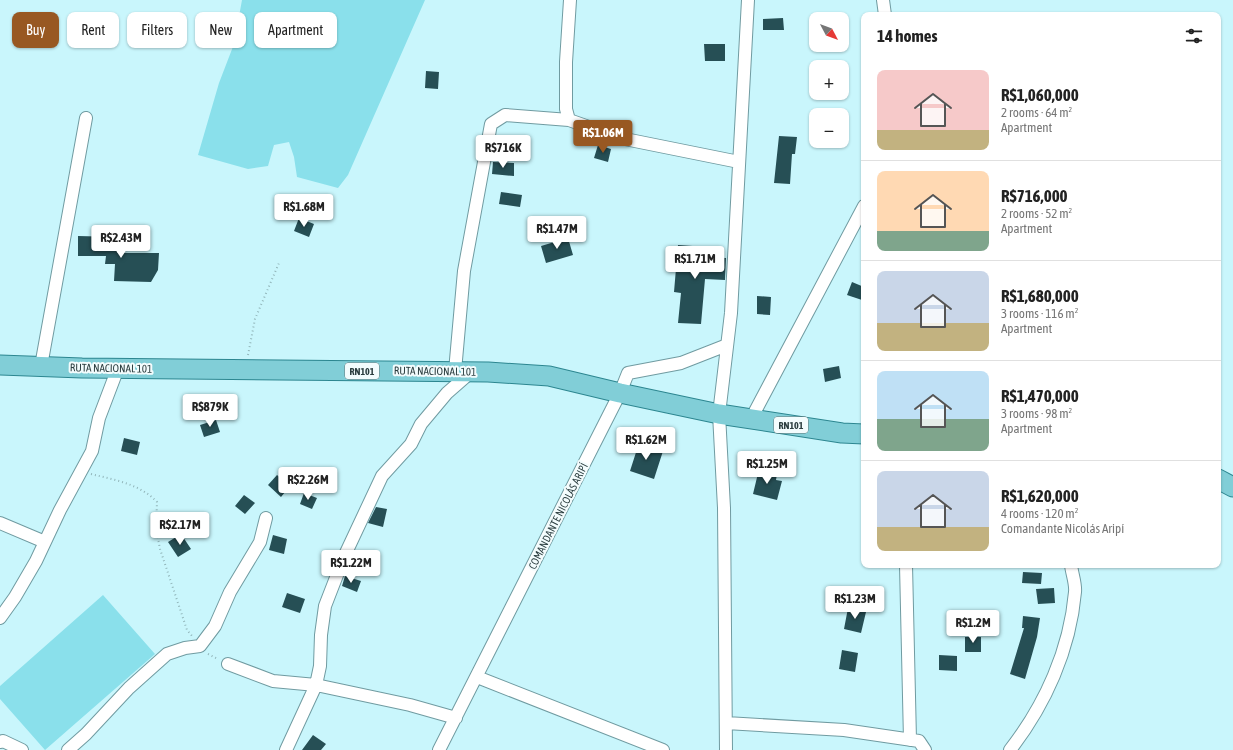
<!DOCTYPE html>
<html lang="en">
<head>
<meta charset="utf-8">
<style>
  body { margin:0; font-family:"Asap Condensed",sans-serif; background:#f6f6f6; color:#222; height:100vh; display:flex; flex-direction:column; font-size:15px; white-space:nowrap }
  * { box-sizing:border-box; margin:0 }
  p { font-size:13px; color:#767676 }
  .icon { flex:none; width:22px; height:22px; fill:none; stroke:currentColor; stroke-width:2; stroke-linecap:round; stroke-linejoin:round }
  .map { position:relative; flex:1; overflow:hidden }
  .details { position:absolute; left:861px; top:12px; width:360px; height:556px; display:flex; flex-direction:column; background:#fff; border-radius:8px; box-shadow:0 1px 3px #0004 }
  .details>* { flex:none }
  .guide { position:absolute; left:12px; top:12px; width:380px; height:36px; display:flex; gap:8px }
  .needle { width:26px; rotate:131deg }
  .tools { position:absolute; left:809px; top:12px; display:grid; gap:8px }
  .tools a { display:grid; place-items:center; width:40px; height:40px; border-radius:8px; background:#fff; box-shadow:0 1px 3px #0004; font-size:20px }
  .price { position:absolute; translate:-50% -34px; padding:0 9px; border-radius:4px; background:#fff; color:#222; font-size:13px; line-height:26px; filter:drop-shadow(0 1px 2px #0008) }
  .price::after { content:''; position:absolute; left:50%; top:24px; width:12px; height:9px; margin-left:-6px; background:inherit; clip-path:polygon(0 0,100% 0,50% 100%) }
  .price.on { background:#985822; color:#fff }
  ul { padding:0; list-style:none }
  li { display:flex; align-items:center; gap:12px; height:100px; padding:0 16px }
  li+li { border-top:1px solid #e0e0e0 }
  li span { display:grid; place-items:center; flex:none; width:112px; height:80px; border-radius:8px; color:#555 }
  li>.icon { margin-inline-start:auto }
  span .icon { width:48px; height:48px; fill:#fffc; stroke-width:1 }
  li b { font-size:17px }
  h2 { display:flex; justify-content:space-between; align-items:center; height:48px; padding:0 16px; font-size:17px }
  .tag { padding:0 14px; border-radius:8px; background:#fff; box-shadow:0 1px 3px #0004; font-size:14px; line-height:36px }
  .tag.on { background:#985822; color:#fff }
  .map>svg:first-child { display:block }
  .green { fill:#8ae0eb }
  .building { fill:#264f55 }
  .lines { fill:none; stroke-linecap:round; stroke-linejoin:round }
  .street-casing { stroke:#709ba1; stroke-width:14 }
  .primary-casing { stroke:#2c8690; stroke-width:21 }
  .path { stroke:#92b6ba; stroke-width:2; stroke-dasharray:1 3; stroke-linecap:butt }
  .street { stroke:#fff; stroke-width:12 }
  .primary { stroke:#81ced7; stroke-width:19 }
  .labels { text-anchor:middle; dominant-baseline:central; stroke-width:4; stroke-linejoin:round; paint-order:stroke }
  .shield { fill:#f3fcfd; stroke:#677678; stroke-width:1 }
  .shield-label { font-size:10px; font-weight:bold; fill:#2b3d3f }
  .street-label { font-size:11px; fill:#2b3d3f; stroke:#f3fcfd }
</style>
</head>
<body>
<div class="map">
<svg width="1233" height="750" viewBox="0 0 1233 750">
  <rect width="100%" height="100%" fill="#c9f6fc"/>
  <!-- green -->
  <path class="green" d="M 242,0 L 425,0 L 348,175 L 338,188 L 297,177 L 294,157 L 289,142 L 274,145 L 268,166 L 248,169 L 198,155 L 219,83 L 234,44 Z
    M 103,595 L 155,654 L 45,750 L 0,699 L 0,686 Z"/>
  <!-- building -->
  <path class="building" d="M 783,18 L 784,30 L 763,30 L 763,19 Z
    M 704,44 L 725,44 L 725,61 L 705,61 Z
    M 426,71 L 439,72 L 438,89 L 425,88 Z
    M 779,136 L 797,137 L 795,154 L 792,154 L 790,184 L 774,183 Z
    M 598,145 L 611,149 L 608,162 L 594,158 Z
    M 493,162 L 514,163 L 514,176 L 492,174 Z
    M 501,192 L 522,195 L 520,207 L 499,204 Z
    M 299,218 L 314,224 L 309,237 L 294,231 Z
    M 78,236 L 118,237 L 117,253 L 159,253 L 158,270 L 151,282 L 114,281 L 115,264 L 105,264 L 106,256 L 78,256 Z
    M 568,238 L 573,255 L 546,263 L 541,246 Z
    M 678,245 L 707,247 L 706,257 L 726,258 L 725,280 L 705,279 L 701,324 L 678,323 L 681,293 L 674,292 Z
    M 852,282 L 864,287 L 864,295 L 862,300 L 847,295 Z
    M 757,296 L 771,297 L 770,315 L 757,314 Z
    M 839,366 L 841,378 L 825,382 L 823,369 Z
    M 216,420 L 220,432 L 204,437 L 200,425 Z
    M 124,438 L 140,442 L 137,455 L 121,451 Z
    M 639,443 L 663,451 L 654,479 L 630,471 Z
    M 759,469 L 777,474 L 776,480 L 782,481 L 777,500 L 753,494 Z
    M 277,475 L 290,486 L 281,497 L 268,485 Z
    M 304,493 L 317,498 L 312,509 L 300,504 Z
    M 244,495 L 255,503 L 245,514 L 235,506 Z
    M 376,507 L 387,509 L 383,527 L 368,523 Z
    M 181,534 L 191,549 L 178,557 L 168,542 Z
    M 273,535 L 287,539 L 284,554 L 269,550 Z
    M 1023,572 L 1042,573 L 1041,584 L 1022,583 Z
    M 345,576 L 361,581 L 357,592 L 342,586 Z
    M 1054,588 L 1055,603 L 1038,604 L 1036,589 Z
    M 287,593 L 305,599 L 300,613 L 282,607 Z
    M 848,608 L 866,612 L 861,633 L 844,629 Z
    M 1023,616 L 1040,618 L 1037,637 L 1025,679 L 1010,674 L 1024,628 L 1022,628 Z
    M 965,637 L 981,637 L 981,652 L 965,652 Z
    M 842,650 L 858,653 L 855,672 L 839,669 Z
    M 939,655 L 957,656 L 957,671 L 939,670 Z
    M 313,735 L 326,744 L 321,750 L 302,750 Z"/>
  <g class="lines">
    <defs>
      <path id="street" d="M 883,0 L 885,15
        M 569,120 L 566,109 L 566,62 L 570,0
        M 41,366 L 86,118
        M 455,371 L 464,271 L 491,124 L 505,115 L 569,120 L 620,138 L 739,162
        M 751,419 L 864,206
        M 0,523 L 45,542
        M 906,565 L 910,740
        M 0,618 L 15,597 L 36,561 L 60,510 L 92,451 L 99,418 L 118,368
        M 228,664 L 273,681 L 316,685 L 410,705 L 456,718
        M 477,677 L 663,750
        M 726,723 L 844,730 L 919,741 L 925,750
        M 0,742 L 3,741 L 22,750
        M 68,750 L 86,734 L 129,688 L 167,654 L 185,648 L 200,646 L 215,626 L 230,592 L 260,542 L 266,518
        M 286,750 L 316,685 L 320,666 L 321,635 L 325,606 L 344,557 L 382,476 L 411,444 L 421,424 L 447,393 L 471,372
        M 439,750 L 620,393 L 628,373 L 681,363 L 727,345
        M 726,750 L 724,508 L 719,414 L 731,313 L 748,0
        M 1010,750 C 1045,705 1070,650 1075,592 C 1076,584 1072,574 1071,565"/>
      <path id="primary" d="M 0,365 L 82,368 L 488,372 L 549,376 L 620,393 L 719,414 L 842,433 L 864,434
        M 1218,479 L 1233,487"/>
    </defs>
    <!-- street casing -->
    <use href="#street" class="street-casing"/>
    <!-- primary casing -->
    <use href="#primary" class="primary-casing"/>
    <!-- path -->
    <path class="path" d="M 248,355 L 255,319 L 279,263
      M 91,474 C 115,480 140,484 157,502 L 156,528 L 160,549 L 187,630 L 192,636
      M 208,654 L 218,659"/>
    <!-- street -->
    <use href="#street" class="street"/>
    <!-- primary -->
    <use href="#primary" class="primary"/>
  </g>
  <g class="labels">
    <!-- shield labels -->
    <g class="shield">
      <rect x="345" y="363" width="34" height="16" rx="3"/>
      <rect x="774" y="417" width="34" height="16" rx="3"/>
    </g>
    <g class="shield-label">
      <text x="362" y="371">RN101</text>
      <text x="791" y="425">RN101</text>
    </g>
    <!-- street labels -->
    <g class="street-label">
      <text transform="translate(111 368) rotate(1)">RUTA NACIONAL 101</text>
      <text transform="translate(435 371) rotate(1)">RUTA NACIONAL 101</text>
      <text transform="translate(558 516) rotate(-63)">COMANDANTE NICOLÁS ARIPÍ</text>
    </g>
  </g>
</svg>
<div class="tools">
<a><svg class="needle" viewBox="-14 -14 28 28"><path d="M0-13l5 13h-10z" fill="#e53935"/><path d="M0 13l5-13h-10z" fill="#767676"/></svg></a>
<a>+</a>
<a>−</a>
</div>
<b class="price on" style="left:603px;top:154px">R$1.06M</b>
<b class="price" style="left:503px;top:169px">R$716K</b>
<b class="price" style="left:304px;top:228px">R$1.68M</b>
<b class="price" style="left:557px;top:250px">R$1.47M</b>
<b class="price" style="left:121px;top:259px">R$2.43M</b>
<b class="price" style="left:695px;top:280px">R$1.71M</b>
<b class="price" style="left:210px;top:428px">R$879K</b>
<b class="price" style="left:646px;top:461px">R$1.62M</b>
<b class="price" style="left:767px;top:485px">R$1.25M</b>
<b class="price" style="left:308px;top:501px">R$2.26M</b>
<b class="price" style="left:180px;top:546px">R$2.17M</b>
<b class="price" style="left:351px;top:584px">R$1.22M</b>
<b class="price" style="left:855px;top:620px">R$1.23M</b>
<b class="price" style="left:973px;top:644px">R$1.2M</b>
<div class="guide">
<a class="tag on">Buy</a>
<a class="tag">Rent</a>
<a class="tag">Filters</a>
<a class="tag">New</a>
<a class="tag">Apartment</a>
</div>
<section class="details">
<h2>14 homes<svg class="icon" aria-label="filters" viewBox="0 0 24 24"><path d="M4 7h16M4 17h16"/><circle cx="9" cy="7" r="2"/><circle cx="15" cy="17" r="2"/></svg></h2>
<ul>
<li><span style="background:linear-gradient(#f6c9c9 75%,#c2b280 0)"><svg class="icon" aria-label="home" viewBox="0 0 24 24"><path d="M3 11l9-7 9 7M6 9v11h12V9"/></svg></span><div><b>R$1,060,000</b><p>2 rooms · 64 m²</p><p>Apartment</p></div></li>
<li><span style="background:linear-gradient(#ffd9b3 75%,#7fa58c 0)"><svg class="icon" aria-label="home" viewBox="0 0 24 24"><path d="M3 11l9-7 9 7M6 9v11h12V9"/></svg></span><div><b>R$716,000</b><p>2 rooms · 52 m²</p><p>Apartment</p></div></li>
<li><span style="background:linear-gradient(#c9d6e8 65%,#c2b280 0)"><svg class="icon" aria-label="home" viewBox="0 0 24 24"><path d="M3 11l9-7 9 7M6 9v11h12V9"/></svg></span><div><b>R$1,680,000</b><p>3 rooms · 116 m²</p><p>Apartment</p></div></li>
<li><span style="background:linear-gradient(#bfe0f5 60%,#7fa58c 0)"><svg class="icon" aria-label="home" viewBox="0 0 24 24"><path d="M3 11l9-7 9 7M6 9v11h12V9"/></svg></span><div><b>R$1,470,000</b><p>3 rooms · 98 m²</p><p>Apartment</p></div></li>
<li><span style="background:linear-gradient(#c9d6e8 70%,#c2b280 0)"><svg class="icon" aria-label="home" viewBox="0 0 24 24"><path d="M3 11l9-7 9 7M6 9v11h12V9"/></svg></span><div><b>R$1,620,000</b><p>4 rooms · 120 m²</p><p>Comandante Nicolás Aripí</p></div></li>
</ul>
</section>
</div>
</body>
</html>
